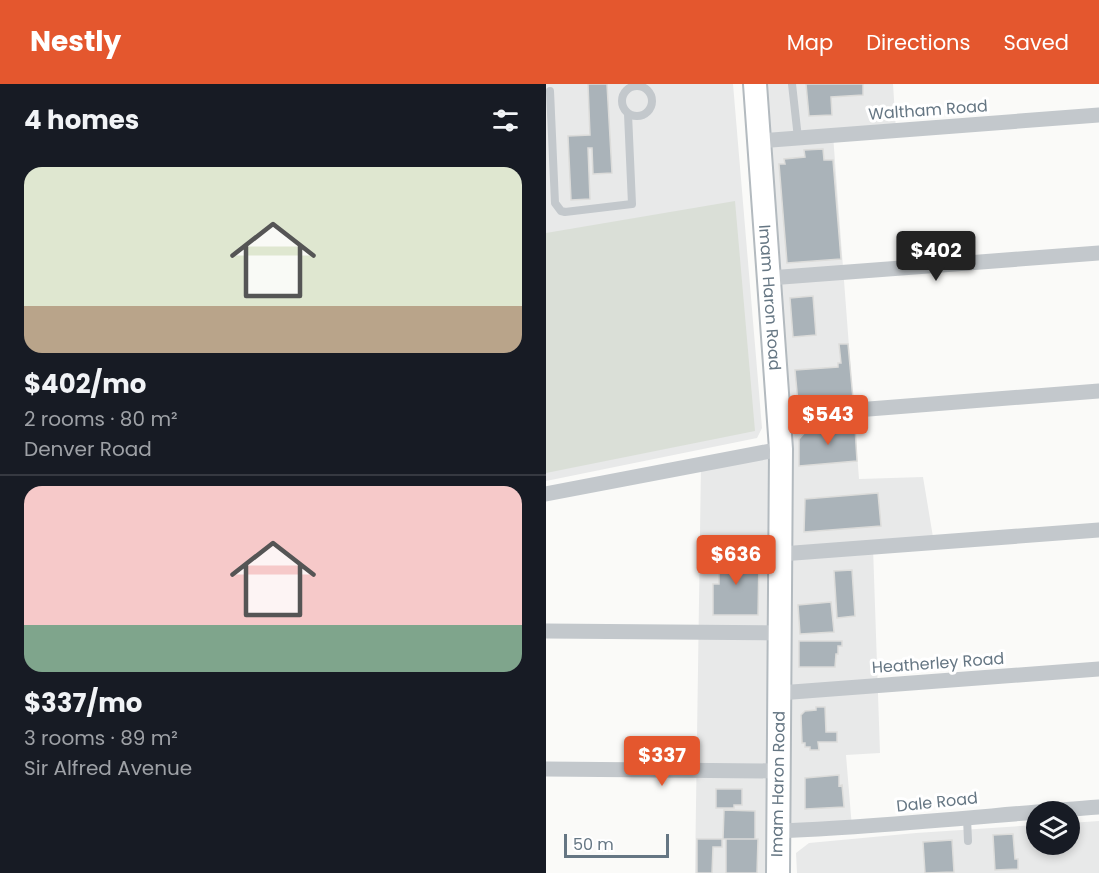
<!DOCTYPE html>
<html lang="en">
<head>
<meta charset="utf-8">
<style>
  body { margin:0; font-family:Poppins,sans-serif; background:#242831; color:#f1f3f6; height:100vh; display:flex; flex-direction:column; font-size:22px; white-space:nowrap }
  * { box-sizing:border-box; margin:0 }
  p { font-size:20px; color:#9ea1a6 }
  .icon { flex:none; width:33px; height:33px; fill:none; stroke:currentColor; stroke-width:2; stroke-linecap:round; stroke-linejoin:round }
  .map { position:relative; flex:1; overflow:hidden }
  .sheet { display:flex; flex-direction:column; background:#171b24; width:546px }
  .sheet>* { flex:none }
  .tools { position:absolute; left:480px; top:717px; display:grid; gap:12px }
  .tools a { display:grid; place-items:center; width:54px; height:54px; border-radius:50%; background:#171b24; box-shadow:0 3px 9px #0003; font-size:30px }
  .scale { position:absolute; left:18px; bottom:15px; width:105px; box-sizing:border-box; padding-left:6px; border:3px solid #657683; border-top:0; font-size:16px; line-height:21px; white-space:nowrap; color:#657683; -webkit-text-stroke:4px #fff; paint-order:stroke }
  .price { position:absolute; translate:-50% -51px; padding:0 14px; border-radius:6px; background:#e4572e; color:#fff; font-size:20px; line-height:39px; filter:drop-shadow(0 2px 3px #0008) }
  .price::after { content:''; position:absolute; left:50%; top:36px; width:18px; height:14px; margin-left:-9px; background:inherit; clip-path:polygon(0 0,100% 0,50% 100%) }
  .price.active { background:#222; color:#fff }
  ul { padding:0; list-style:none }
  li { display:grid; align-content:center; gap:12px; height:318px; padding:0 24px }
  li+li { border-top:2px solid #363941 }
  li span { display:grid; place-items:center; height:186px; border-radius:18px; color:#555 }
  li>.icon { margin-inline-start:auto }
  span .icon { width:108px; height:108px; fill:#fffc; stroke-width:1 }
  li b { font-size:26px }
  h2 { display:flex; justify-content:space-between; align-items:center; height:72px; padding:0 24px; font-size:26px }
  header { display:flex; align-items:center; gap:36px; box-sizing:border-box; height:84px; padding:0 30px; background:#e4572e; color:#fff }
  header strong { font-size:28px }
  nav { display:flex; gap:33px; margin-inline-start:auto; font-size:21px }
  main { display:flex; flex:1; min-height:0 }
  .map>svg:first-child { display:block }
  .built { fill:#e8e9e9 }
  .pitch { fill:#dadfd7 }
  .building { fill:#aab3b9; stroke:#dcdcda; stroke-width:1.5 }
  .lines { fill:none; stroke-linecap:round; stroke-linejoin:round }
  .secondary-casing { stroke:#b3babf; stroke-width:26 }
  .lane { stroke:#c3c8cc; stroke-width:8 }
  .street { stroke:#c3c8cc; stroke-width:15 }
  .secondary { stroke:#fff; stroke-width:22 }
  .labels { text-anchor:middle; dominant-baseline:central; stroke-width:6; stroke-linejoin:round; paint-order:stroke }
  .street-label { font-size:16px; fill:#657683; stroke:#fff }
</style>
</head>
<body>
<header>
<strong>Nestly</strong>
<nav><a>Map</a><a>Directions</a><a>Saved</a></nav>
</header>
<main>
<section class="sheet">
<h2>4 homes<svg class="icon" aria-label="filters" viewBox="0 0 24 24"><path d="M4 7h16M4 17h16"/><circle cx="9" cy="7" r="2"/><circle cx="15" cy="17" r="2"/></svg></h2>
<ul>
<li><span style="background:linear-gradient(#dfe7d0 75%,#b9a48a 0)"><svg class="icon" aria-label="home" viewBox="0 0 24 24"><path d="M3 11l9-7 9 7M6 9v11h12V9"/></svg></span><div><b>$402/mo</b><p>2 rooms · 80 m²</p><p>Denver Road</p></div></li>
<li><span style="background:linear-gradient(#f6c9c9 75%,#7fa58c 0)"><svg class="icon" aria-label="home" viewBox="0 0 24 24"><path d="M3 11l9-7 9 7M6 9v11h12V9"/></svg></span><div><b>$337/mo</b><p>3 rooms · 89 m²</p><p>Sir Alfred Avenue</p></div></li>
</ul>
</section>
<div class="map">
<svg width="553" height="789" viewBox="0 0 553 789">
  <rect width="100%" height="100%" fill="#fafaf8"/>
  <!-- built -->
  <path class="built" d="M 0,0 L 187,0 L 216,344 L 211,354 L 0,397 Z
    M 209,0 L 347,0 L 350,46 L 287,51 L 313,395 L 377,393 L 388,459 L 327,463 L 334,669 L 300,671 L 306,744 L 232,748 L 232,789 L 149,789 L 155,381 L 235,365 Z
    M 553,737 L 553,789 L 251,789 L 250,769 L 263,759 L 370,749 L 490,741 L 490,760 L 524,760 L 524,739 Z"/>
  <!-- pitch -->
  <path class="pitch" d="M 189,117 L 209,347 L 0,389 L 0,149 Z"/>
  <!-- building -->
  <path class="building" d="M 42,0 L 61,0 L 66,89 L 47,90 L 46,64 L 42,64 L 44,115 L 25,116 L 22,52 L 44,51 Z
    M 260,0 L 317,0 L 317,11 L 285,13 L 286,31 L 263,32 Z
    M 277,65 L 278,76 L 287,76 L 295,175 L 241,179 L 233,80 L 239,80 L 238,75 L 259,73 L 258,66 Z
    M 267,212 L 270,251 L 247,253 L 244,214 Z
    M 293,260 L 302,260 L 307,315 L 252,319 L 249,286 L 292,283 L 292,279 L 295,279 Z
    M 309,343 L 311,377 L 253,382 L 253,355 L 261,346 Z
    M 332,409 L 335,442 L 258,448 L 259,415 Z
    M 167,473 L 213,473 L 212,531 L 167,531 L 167,500 L 173,500 L 173,487 L 167,487 Z
    M 306,486 L 309,532 L 291,534 L 288,487 Z
    M 285,518 L 288,548 L 254,550 L 252,521 Z
    M 253,557 L 296,557 L 296,562 L 292,562 L 292,570 L 290,570 L 289,583 L 253,583 Z
    M 270,623 L 279,623 L 280,648 L 291,648 L 291,658 L 272,658 L 273,666 L 264,666 L 264,663 L 259,663 L 259,659 L 256,659 L 255,631 L 259,627 L 270,626 Z
    M 293,691 L 293,702 L 296,701 L 298,723 L 259,725 L 259,694 Z
    M 170,705 L 196,705 L 196,721 L 188,721 L 188,724 L 170,724 Z
    M 178,726 L 209,727 L 209,755 L 177,755 Z
    M 467,750 L 469,775 L 472,775 L 472,785 L 449,786 L 447,751 Z
    M 151,755 L 176,755 L 176,763 L 167,763 L 166,789 L 151,789 Z
    M 180,755 L 212,755 L 211,789 L 180,789 Z
    M 406,756 L 408,788 L 379,789 L 377,758 Z"/>
  <g class="lines">
    <defs>
      <g id="secondary">
        <path id="s1" d="M 209,0 L 235,365 L 232,789"/>
      </g>
    </defs>
    <!-- secondary casing -->
    <use href="#secondary" class="secondary-casing"/>
    <!-- lane -->
    <path class="lane" d="M 246,0 L 252,54
      M76 17a15 15 0 1 1 30 0a15 15 0 1 1-30 0Z
      M 4,7 L 9,119 L 15,127 L 19,128 L 86,120 L 82,30
      M 421,734 L 422,757"/>
    <!-- street -->
    <path class="street" d="M 213,57 L 553,31
      M 223,194 L 553,169
      M 234,332 L 553,307
      M 0,410 L 235,365
      M 235,470 L 553,446
      M 0,547 L 234,549
      M 233,609 L 553,585
      M 0,685 L 232,687
      M 232,747 C 339,743 446,731 553,723"/>
    <!-- secondary -->
    <use href="#secondary" class="secondary"/>
  </g>
  <g class="labels">
    <!-- street labels -->
    <g class="street-label">
      <text transform="translate(382 26) rotate(-4)">Waltham Road</text>
      <text stroke="none"><textPath href="#s1" startOffset="214">Imam Haron Road</textPath></text>
      <text transform="translate(392 579) rotate(-4)">Heatherley Road</text>
      <text transform="translate(232 700) rotate(-89)">Imam Haron Road</text>
      <text transform="translate(391 718) rotate(-6)">Dale Road</text>
    </g>
  </g>
</svg>
<div class="tools">
<a><svg class="icon" aria-label="layers" viewBox="0 0 24 24"><path d="M12 4l9 5-9 5-9-5zM3 14l9 5 9-5"/></svg></a>
</div>
<div class="scale">50 m</div>
<b class="price active" style="left:390px;top:198px">$402</b>
<b class="price" style="left:282px;top:362px">$543</b>
<b class="price" style="left:190px;top:502px">$636</b>
<b class="price" style="left:116px;top:703px">$337</b>
</div>
</main>
</body>
</html>
